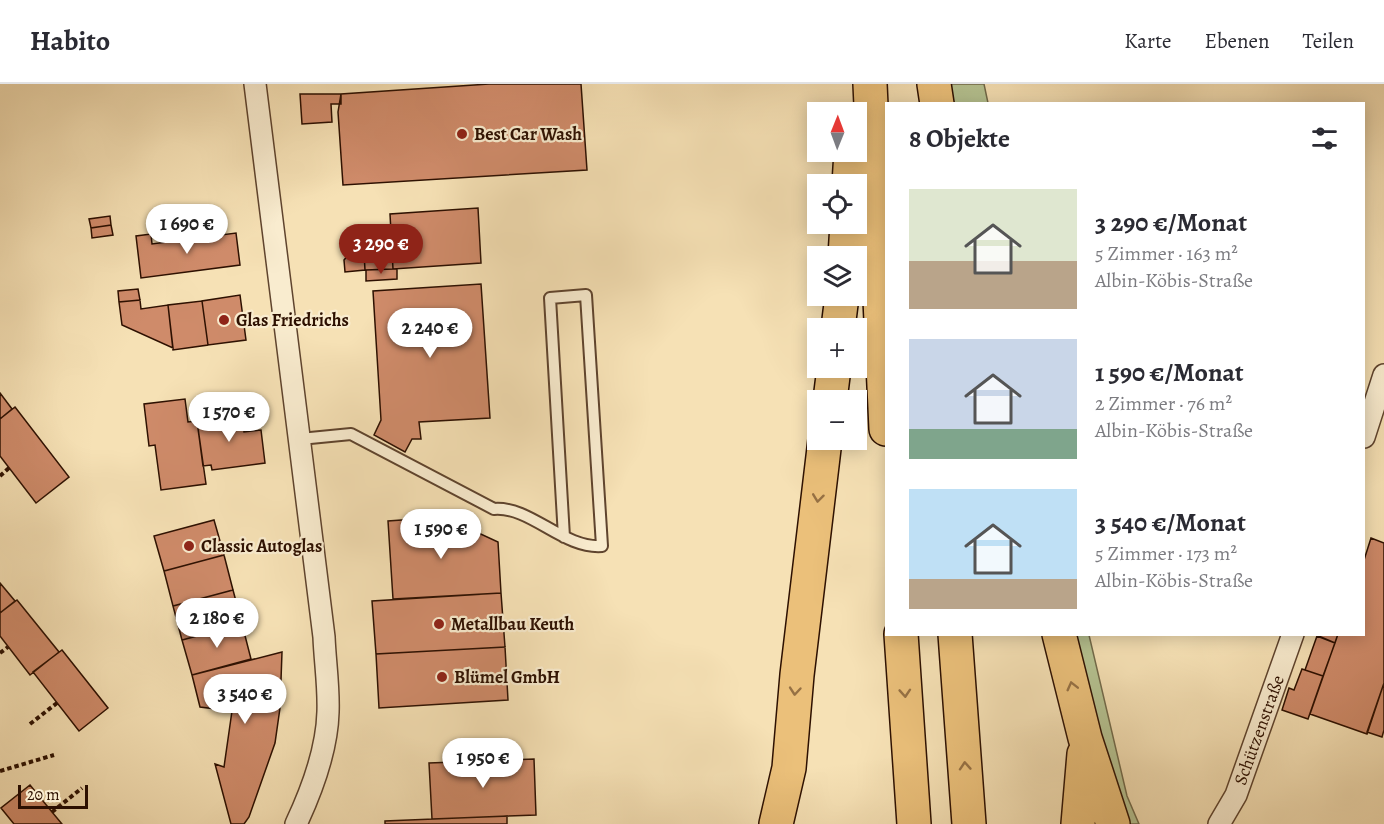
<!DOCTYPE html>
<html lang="de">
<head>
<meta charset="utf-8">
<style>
  body { margin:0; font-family:Alegreya,serif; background:#f2f2f3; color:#2b2b33; height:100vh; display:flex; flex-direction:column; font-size:22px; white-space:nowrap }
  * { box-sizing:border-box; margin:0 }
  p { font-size:20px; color:#7c7c81 }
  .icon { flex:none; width:33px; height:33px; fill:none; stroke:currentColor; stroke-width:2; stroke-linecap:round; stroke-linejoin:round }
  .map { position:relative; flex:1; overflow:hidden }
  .drawer { position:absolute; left:885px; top:18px; width:480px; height:534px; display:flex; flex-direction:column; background:#fff; border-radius:0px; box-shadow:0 3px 15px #0003 }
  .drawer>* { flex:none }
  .needle { width:39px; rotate:1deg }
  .buttons { position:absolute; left:807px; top:18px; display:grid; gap:12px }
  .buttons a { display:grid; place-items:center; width:60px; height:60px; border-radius:0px; background:#fff; box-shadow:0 3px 15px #0003; font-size:30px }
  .scale { position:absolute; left:18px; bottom:15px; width:70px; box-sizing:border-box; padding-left:6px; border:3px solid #2d1001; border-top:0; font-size:16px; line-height:21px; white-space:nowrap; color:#2d1001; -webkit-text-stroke:4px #f9eccf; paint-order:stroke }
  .price { position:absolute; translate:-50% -51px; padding:0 14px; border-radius:21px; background:#fff; color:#222; font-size:20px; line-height:39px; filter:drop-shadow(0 2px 3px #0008) }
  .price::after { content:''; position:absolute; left:50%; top:36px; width:18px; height:14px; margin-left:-9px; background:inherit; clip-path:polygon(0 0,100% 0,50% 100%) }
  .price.on { background:#8f2418; color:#fff }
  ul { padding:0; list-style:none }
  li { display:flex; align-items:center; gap:18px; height:150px; padding:0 24px }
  li span { display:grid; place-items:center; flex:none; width:168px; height:120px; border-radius:0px; color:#555 }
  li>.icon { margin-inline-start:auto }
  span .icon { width:72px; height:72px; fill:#fffc; stroke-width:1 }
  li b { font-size:26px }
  h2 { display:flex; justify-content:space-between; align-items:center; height:72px; padding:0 24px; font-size:26px }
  header { display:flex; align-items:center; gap:36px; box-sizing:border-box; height:84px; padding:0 30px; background:#fff; border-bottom:2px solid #e1e1e2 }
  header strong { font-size:28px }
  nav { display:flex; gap:33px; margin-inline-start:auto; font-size:21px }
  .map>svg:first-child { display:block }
  .green { fill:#b6c493; stroke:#726a4a; stroke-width:1.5 }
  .building { fill:#cf8b6a; stroke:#2d1001; stroke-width:1.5 }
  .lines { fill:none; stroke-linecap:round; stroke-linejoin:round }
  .lane-casing { stroke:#5f442e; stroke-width:14 }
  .street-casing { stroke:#5f442e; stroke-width:24 }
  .highway-casing { stroke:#2d1001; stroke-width:36 }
  .path { stroke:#2d1001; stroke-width:4; stroke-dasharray:4.5 3; stroke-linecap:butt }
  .lane { stroke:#f9eccf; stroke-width:10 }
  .street { stroke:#f9eccf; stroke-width:21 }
  .highway { stroke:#ebc07a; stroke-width:33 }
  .oneway { stroke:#967144 }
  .poi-dot { fill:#8f2418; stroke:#f9eccf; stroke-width:2 }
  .labels { text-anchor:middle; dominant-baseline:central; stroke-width:4.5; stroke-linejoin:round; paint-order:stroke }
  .poi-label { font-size:18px; font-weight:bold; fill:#2d1001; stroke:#f9eccf; text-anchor:start }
  .street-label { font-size:18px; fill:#2d1001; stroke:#f9eccf }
</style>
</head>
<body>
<header>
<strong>Habito</strong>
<nav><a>Karte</a><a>Ebenen</a><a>Teilen</a></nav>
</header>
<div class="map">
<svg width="1384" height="740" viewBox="0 0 1384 740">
  <rect width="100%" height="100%" fill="#f6e1b5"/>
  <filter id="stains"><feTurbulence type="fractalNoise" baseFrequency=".00333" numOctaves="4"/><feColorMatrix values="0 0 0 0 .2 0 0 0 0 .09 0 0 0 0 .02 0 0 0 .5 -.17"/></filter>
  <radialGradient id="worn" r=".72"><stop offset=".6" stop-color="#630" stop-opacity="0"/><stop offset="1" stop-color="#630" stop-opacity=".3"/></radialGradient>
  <!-- green -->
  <path class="green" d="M 947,0 L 984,0 L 988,19 L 950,19 Z
    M 1075,551 L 1089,551 L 1127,712 L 1139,740 L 1123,740 Z"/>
  <!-- building -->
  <path class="building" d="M 489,0 L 581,0 L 587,86 L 343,101 L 338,28 L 341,10 Z
    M 300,10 L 341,10 L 341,20 L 331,20 L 332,38 L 302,40 Z
    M 478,124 L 481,179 L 393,185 L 390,130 Z
    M 110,132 L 111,141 L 91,144 L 89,135 Z
    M 111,141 L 113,151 L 92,154 L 91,144 Z
    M 236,149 L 240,181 L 141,194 L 136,152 L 151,150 L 152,160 Z
    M 392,167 L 393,185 L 365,186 L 364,169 Z
    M 364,169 L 365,186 L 345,188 L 344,176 L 349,170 Z
    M 393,185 L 397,185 L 397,195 L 366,197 L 366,186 Z
    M 481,200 L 490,334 L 419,338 L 421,355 L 412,355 L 405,368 L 374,351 L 381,336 L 373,207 Z
    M 138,205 L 140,216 L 119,218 L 118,207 Z
    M 240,211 L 246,256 L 208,261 L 202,217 Z
    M 140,216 L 141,225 L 168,221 L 173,264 L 122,241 L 119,218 Z
    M 202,217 L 208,261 L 173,266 L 168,221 Z
    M 0,309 L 12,325 L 0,335 Z
    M 185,315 L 188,338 L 197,337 L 206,400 L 161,406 L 155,361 L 149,362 L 144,320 Z
    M 15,323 L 69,393 L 36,419 L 0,372 L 0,335 Z
    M 224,327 L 226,339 L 243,337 L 244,348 L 261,346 L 265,379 L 212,386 L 211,381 L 203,382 L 197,337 L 205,336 L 205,330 Z
    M 444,433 L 498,458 L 501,509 L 393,515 L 388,437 Z
    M 214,436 L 224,471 L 164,487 L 154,452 Z
    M 1371,454 L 1384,459 L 1384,599 L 1367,650 L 1310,630 L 1338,550 L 1364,550 L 1364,476 Z
    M 224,471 L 233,506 L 173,522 L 164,487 Z
    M 0,499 L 15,517 L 0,529 Z
    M 233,506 L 242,540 L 182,556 L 173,522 Z
    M 501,509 L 505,563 L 376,570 L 372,517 Z
    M 17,516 L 59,568 L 30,591 L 0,552 L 0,529 Z
    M 242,540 L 251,575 L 192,591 L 182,556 Z
    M 1314,550 L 1338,550 L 1335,559 Z
    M 1317,552 L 1335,559 L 1323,592 L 1305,586 Z
    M 505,563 L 508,616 L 379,624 L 376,570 Z
    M 62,566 L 108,624 L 79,647 L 33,588 Z
    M 282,568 L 280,624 L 275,659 L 249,733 L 244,740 L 231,740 L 215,680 L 224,683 L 232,627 L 200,623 L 192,591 Z
    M 1302,585 L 1323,592 L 1308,635 L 1282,626 L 1289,604 L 1294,606 Z
    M 1384,599 L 1384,646 L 1382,653 L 1367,648 Z
    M 534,675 L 536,731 L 432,735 L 429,679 Z
    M 30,701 L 52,728 L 62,740 L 14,740 L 1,724 Z
    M 507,732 L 507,740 L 385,740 L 385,737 Z"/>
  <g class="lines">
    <defs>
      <path id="lane" d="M 300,355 L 351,350 L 494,425 C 531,422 563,465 602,462 L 586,211 L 550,214 L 564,453"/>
      <path id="street" d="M 255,0 L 324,553 C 325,578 329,603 328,628 C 327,666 312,706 296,740
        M 1364,353 L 1384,291
        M 1219,740 L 1236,711 L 1293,550"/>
      <path id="highway" d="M 870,0 L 886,345
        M 934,0 L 937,20
        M 849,100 L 851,68
        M 845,172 L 847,140
        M 838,244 L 842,212
        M 830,316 L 834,284
        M 901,550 L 914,740
        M 955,550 L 969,740
        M 1059,550 L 1085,654 L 1113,740
        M 776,740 L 789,684 L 797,591 L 825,356
        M 1078,740 L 1084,670"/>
    </defs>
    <!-- lane casing -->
    <use href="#lane" class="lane-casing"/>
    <!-- street casing -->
    <use href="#street" class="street-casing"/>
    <!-- highway casing -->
    <use href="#highway" class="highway-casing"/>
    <!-- path -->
    <path class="path" d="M 0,392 L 9,384
      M 0,569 L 8,563
      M 30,640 L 57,619
      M 0,687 L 54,671
      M 52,728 L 82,704"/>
    <!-- lane -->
    <use href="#lane" class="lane"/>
    <!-- street -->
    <use href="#street" class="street"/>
    <!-- highway -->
    <use href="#highway" class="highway"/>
  </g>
  <!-- one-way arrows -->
  <defs><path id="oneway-chevron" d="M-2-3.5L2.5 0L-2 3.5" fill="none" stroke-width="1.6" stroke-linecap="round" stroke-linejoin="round" transform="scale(1.5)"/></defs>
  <g class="oneway">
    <use href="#oneway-chevron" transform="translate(818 414) rotate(97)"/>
    <use href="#oneway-chevron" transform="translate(1072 602) rotate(-104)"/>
    <use href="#oneway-chevron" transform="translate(795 607) rotate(95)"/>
    <use href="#oneway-chevron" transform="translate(905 609) rotate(86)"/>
    <use href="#oneway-chevron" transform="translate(965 682) rotate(-94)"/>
  </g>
  <!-- markers -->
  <g class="poi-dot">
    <circle cx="462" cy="50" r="6"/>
    <circle cx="224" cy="236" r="6"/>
    <circle cx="189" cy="462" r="6"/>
    <circle cx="439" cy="540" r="6"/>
    <circle cx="442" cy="593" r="6"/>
  </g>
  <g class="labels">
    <!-- poi labels -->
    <g class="poi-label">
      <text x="474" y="50">Best Car Wash</text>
      <text x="236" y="236">Glas Friedrichs</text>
      <text x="201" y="462">Classic Autoglas</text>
      <text x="451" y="540">Metallbau Keuth</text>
      <text x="454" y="593">Blümel GmbH</text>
    </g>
    <!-- street labels -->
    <g class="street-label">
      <text transform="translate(1259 646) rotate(-70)">Schützenstraße</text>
    </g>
  </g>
  <rect width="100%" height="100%" filter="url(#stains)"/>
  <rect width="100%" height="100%" fill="url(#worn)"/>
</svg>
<div class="buttons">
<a><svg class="needle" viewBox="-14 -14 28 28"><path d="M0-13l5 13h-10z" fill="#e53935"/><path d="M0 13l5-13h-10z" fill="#7c7c81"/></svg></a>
<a><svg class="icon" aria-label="locate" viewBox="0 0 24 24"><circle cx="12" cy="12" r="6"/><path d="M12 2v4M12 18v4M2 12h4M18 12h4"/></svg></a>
<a><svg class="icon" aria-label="layers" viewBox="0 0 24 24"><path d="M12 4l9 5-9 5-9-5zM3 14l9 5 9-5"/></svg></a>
<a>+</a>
<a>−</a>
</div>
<div class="scale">20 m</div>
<b class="price" style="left:187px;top:171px">1 690 €</b>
<b class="price on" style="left:381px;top:191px">3 290 €</b>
<b class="price" style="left:430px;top:275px">2 240 €</b>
<b class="price" style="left:229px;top:359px">1 570 €</b>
<b class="price" style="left:441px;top:476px">1 590 €</b>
<b class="price" style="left:217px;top:565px">2 180 €</b>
<b class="price" style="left:245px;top:641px">3 540 €</b>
<b class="price" style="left:483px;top:705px">1 950 €</b>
<section class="drawer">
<h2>8 Objekte<svg class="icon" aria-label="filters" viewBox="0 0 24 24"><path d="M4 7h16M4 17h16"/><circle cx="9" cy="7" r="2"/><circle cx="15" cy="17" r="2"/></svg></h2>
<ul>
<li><span style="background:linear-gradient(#dfe7d0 60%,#b9a48a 0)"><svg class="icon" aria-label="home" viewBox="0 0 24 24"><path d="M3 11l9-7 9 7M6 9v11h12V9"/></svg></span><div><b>3 290 €/Monat</b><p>5 Zimmer · 163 m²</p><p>Albin-Köbis-Straße</p></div></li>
<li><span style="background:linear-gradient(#c9d6e8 75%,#7fa58c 0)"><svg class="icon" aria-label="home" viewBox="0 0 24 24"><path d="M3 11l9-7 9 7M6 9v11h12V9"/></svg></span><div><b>1 590 €/Monat</b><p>2 Zimmer · 76 m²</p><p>Albin-Köbis-Straße</p></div></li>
<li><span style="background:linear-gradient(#bfe0f5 75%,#b9a48a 0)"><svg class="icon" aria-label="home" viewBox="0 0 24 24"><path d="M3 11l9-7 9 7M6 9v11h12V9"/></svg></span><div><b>3 540 €/Monat</b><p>5 Zimmer · 173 m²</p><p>Albin-Köbis-Straße</p></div></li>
</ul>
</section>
</div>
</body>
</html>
